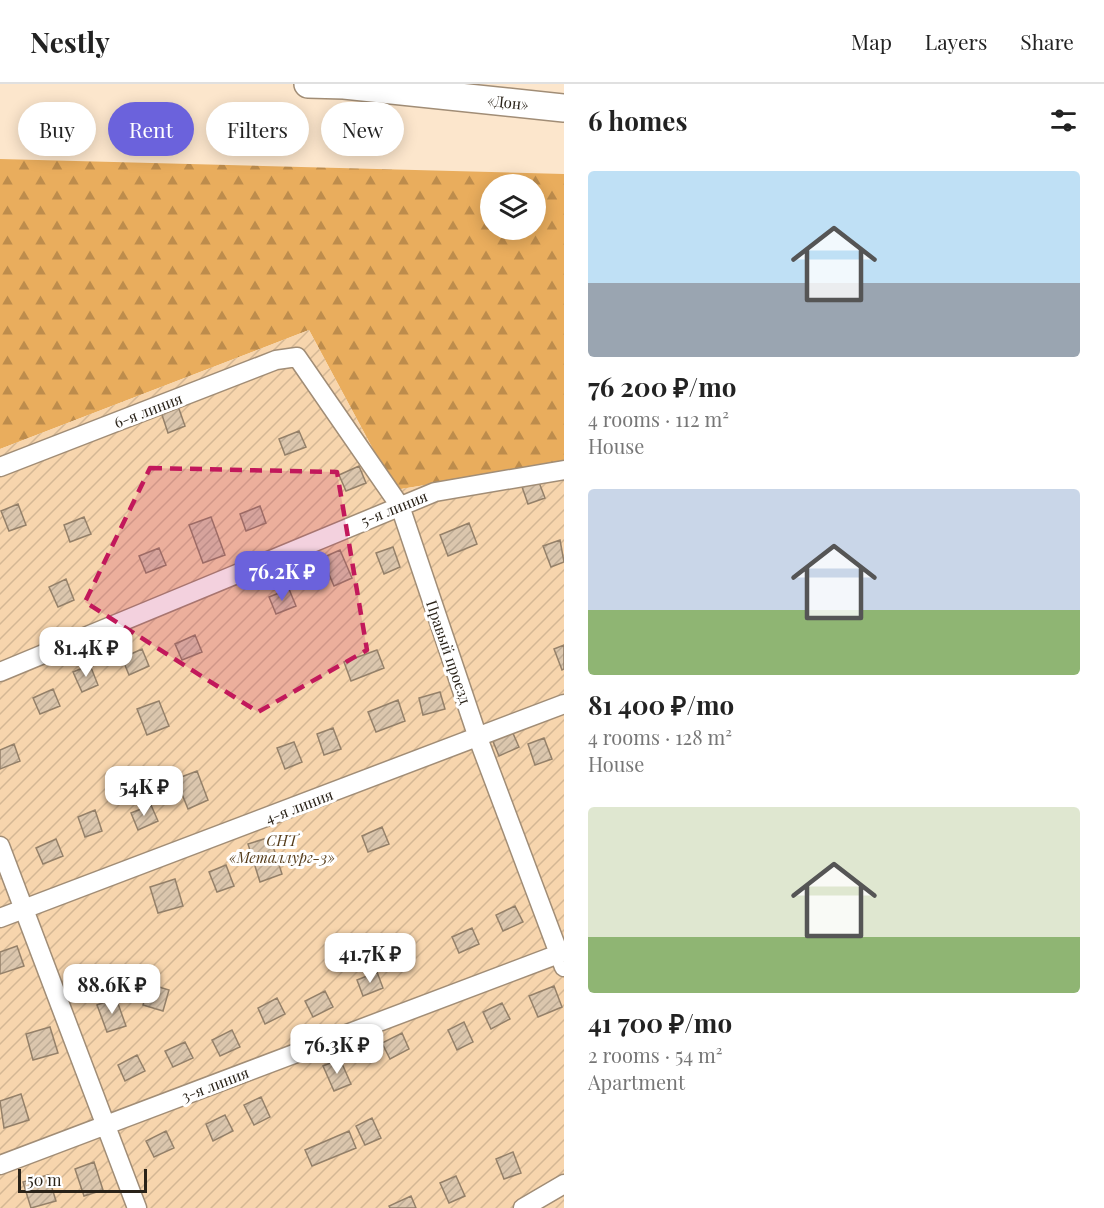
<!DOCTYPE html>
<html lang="en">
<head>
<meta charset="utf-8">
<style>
  body { margin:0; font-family:"Playfair Display",serif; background:#f6f6f6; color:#222; height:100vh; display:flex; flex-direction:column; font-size:22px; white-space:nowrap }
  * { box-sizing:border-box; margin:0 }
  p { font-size:20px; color:#767676 }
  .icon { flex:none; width:33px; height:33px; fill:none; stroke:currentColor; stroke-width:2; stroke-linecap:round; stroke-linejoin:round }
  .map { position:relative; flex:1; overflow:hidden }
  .drawer { display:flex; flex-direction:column; background:#fff; width:540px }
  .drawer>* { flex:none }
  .hud { position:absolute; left:18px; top:18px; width:456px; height:54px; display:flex; gap:12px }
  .tools { position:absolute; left:480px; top:90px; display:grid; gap:12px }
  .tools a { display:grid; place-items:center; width:66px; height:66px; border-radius:50%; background:#fff; box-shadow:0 3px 15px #0003; font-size:30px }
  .scale { position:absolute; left:18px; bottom:15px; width:129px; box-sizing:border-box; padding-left:6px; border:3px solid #292218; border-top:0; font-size:16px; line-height:21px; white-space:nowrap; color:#292218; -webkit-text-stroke:4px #fff; paint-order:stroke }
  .price { position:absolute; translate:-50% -51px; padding:0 14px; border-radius:12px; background:#fff; color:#222; font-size:20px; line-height:39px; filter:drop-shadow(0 2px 3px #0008) }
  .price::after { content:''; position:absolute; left:50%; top:36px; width:18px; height:14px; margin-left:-9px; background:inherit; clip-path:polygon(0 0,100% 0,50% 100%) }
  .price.on { background:#6b62dc; color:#fff }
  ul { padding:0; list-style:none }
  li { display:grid; align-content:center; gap:12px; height:318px; padding:0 24px }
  li span { display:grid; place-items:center; height:186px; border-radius:6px; color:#555 }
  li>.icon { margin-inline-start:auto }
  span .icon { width:108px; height:108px; fill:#fffc; stroke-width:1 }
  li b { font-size:26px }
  h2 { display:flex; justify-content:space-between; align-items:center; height:72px; padding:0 24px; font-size:26px }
  .chip { padding:0 21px; border-radius:27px; background:#fff; box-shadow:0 3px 15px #0003; font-size:21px; line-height:54px }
  .chip.on { background:#6b62dc; color:#fff }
  header { display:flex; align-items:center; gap:36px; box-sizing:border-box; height:84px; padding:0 30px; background:#fff; border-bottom:2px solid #e0e0e0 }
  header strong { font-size:28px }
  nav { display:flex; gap:33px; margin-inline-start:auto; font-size:21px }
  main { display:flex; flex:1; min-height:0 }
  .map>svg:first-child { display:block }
  .forest { fill:url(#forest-firs); fill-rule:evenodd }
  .garden { fill:url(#garden-furrows) }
  .building { fill:url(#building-hatch); stroke:#948069; stroke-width:1.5 }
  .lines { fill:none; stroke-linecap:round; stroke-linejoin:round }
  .minor-casing { stroke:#a18d76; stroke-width:21 }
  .highway-casing { stroke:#a18d76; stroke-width:30 }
  .minor { stroke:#fff; stroke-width:18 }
  .highway { stroke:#fff; stroke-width:27 }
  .marked { fill:#c2185b; fill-opacity:0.2; stroke:#c2185b; stroke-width:4.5; stroke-dasharray:12 8; stroke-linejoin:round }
  .labels { text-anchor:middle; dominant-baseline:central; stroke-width:6; stroke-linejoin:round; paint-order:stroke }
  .street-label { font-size:15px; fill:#292218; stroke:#fff }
  .park-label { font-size:15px; font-style:italic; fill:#553c1a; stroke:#fff }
</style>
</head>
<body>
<header>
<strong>Nestly</strong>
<nav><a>Map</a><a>Layers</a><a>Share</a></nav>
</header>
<main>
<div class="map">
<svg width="564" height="1124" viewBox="0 0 564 1124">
  <defs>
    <pattern id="forest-firs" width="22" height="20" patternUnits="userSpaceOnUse" patternTransform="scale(1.5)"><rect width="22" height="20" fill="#e9ad5d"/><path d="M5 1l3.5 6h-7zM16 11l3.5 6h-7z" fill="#bd8c4c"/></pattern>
    <pattern id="garden-furrows" width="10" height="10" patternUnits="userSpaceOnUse" patternTransform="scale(1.5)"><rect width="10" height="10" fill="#f7d5ad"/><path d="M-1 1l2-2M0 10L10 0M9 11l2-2" fill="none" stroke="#d4b794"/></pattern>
    <pattern id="building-hatch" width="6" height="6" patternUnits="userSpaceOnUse" patternTransform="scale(1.5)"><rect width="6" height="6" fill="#dbc6ad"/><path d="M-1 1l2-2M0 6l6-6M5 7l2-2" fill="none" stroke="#bcaa94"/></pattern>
  </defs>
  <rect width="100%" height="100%" fill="#fce6cc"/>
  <!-- forest -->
  <path class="forest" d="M 0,75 L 564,90 L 564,378 L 395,406 L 309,246 L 0,365 ZM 490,100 L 536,100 L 536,146 L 490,146 Z"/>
  <!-- garden -->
  <path class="garden" d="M 309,246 L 395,406 L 564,378 L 564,1124 L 0,1124 L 0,365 Z"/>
  <!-- building -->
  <path class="building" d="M 178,322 L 185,342 L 168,349 L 161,328 Z
    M 299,347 L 306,363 L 285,371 L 279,355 Z
    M 359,382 L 366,399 L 346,407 L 339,391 Z
    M 537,393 L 545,414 L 528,420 L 521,400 Z
    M 18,420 L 26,441 L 9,447 L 1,427 Z
    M 260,422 L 266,439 L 246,447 L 240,430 Z
    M 84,433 L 91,450 L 70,458 L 64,441 Z
    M 211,433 L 225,471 L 203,479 L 189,441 Z
    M 469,439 L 477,460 L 448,472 L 440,451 Z
    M 560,456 L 564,478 L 551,483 L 543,462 Z
    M 393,463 L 400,483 L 384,490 L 376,469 Z
    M 159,464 L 166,481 L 146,489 L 139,472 Z
    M 340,466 L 352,494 L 334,502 L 322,474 Z
    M 66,495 L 74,516 L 58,523 L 49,503 Z
    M 289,505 L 296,522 L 276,530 L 269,513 Z
    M 195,551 L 202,568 L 182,576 L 175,560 Z
    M 564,561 L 564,585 L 562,586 L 554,565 Z
    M 142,565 L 149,582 L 129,591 L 122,574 Z
    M 377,566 L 384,584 L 351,597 L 344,578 Z
    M 90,581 L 98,601 L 82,608 L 73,588 Z
    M 53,605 L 60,622 L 40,630 L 33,614 Z
    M 440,608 L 445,625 L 423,631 L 419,614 Z
    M 398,616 L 405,637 L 376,648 L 368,628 Z
    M 159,617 L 169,642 L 147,651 L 137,625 Z
    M 333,644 L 341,665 L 324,671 L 317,650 Z
    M 512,647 L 519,663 L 499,672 L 492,655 Z
    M 544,654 L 552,675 L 535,681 L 528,660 Z
    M 294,658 L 302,678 L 285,685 L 277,664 Z
    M 14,660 L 20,677 L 0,685 L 0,666 Z
    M 197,687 L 208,716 L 188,725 L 176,695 Z
    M 151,721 L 158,737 L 138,746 L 131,729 Z
    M 95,726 L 102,747 L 85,753 L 78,733 Z
    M 382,743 L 389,760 L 368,768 L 362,752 Z
    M 270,753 L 282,790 L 260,798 L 248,760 Z
    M 56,755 L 63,772 L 43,780 L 36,764 Z
    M 226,781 L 234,802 L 217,808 L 209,788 Z
    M 175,795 L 183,822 L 158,829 L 150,803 Z
    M 515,822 L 523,838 L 503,847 L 496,831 Z
    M 472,844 L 479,860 L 459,869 L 452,853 Z
    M 17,862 L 24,882 L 0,890 L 0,868 Z
    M 377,888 L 383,904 L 363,912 L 357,896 Z
    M 149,900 L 169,906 L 163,927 L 143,921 Z
    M 554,902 L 562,923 L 538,933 L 529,912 Z
    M 325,907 L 333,923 L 313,933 L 305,917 Z
    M 116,914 L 126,942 L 107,948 L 97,921 Z
    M 277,914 L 285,930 L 265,940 L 258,924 Z
    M 502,919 L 510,935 L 491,945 L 483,928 Z
    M 464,938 L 473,958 L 457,966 L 448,946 Z
    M 50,943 L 58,969 L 33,976 L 26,950 Z
    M 232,946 L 240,963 L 220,972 L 212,956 Z
    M 402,949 L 409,965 L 390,975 L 382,959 Z
    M 185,958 L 193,974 L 173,983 L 165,967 Z
    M 137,971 L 145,987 L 125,997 L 118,981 Z
    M 340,975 L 351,1000 L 334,1007 L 323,982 Z
    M 21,1010 L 29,1036 L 4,1044 L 0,1017 Z
    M 261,1013 L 270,1033 L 254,1041 L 244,1021 Z
    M 225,1031 L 233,1047 L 213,1057 L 206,1040 Z
    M 372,1034 L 381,1054 L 365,1061 L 356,1042 Z
    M 166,1047 L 174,1064 L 154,1073 L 146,1057 Z
    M 349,1047 L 356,1064 L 312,1082 L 305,1066 Z
    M 513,1068 L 521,1089 L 504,1095 L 496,1075 Z
    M 94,1078 L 103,1106 L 84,1112 L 75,1085 Z
    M 48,1091 L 56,1117 L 31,1124 L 23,1098 Z
    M 456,1092 L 465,1112 L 449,1119 L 440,1099 Z
    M 411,1112 L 416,1124 L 390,1124 L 389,1122 Z"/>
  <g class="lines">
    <defs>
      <path id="minor" d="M 0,383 L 276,276 L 297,273 L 400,422 L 478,654 L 564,883
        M 0,588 L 435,408 L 564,386
        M 0,762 L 137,1124
        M 0,834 L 564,620
        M 0,1081 L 564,868
        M 523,1124 L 564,1100"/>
      <path id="highway" d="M 308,0 L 344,1 L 564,24"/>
    </defs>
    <!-- minor casing -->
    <use href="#minor" class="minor-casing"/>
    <!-- highway casing -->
    <use href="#highway" class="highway-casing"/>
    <!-- minor -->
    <use href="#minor" class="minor"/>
    <!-- highway -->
    <use href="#highway" class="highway"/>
  </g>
  <!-- marked area -->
  <path class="marked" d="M 150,384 L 337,388 L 367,566 L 258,628 L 85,518 Z"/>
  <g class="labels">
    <!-- street labels -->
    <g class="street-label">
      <text transform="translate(508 18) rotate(6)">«Дон»</text>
      <text transform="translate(148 326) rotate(-21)">6-я линия</text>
      <text transform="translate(394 424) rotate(-22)">5-я линия</text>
      <text transform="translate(449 568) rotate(71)">Правый проезд</text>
      <text transform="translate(299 722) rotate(-21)">4-я линия</text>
      <text transform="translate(215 1000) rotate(-21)">3-я линия</text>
    </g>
    <!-- park labels -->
    <g class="park-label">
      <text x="282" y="756">СНТ<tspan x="282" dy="17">«Металлург-3»</tspan></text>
    </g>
  </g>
</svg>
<div class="tools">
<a><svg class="icon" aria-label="layers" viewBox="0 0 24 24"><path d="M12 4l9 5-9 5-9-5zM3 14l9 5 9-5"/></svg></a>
</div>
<div class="scale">50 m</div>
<b class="price on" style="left:282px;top:518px">76.2K ₽</b>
<b class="price" style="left:86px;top:594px">81.4K ₽</b>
<b class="price" style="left:144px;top:733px">54K ₽</b>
<b class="price" style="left:370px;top:900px">41.7K ₽</b>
<b class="price" style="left:112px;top:931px">88.6K ₽</b>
<b class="price" style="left:337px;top:991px">76.3K ₽</b>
<div class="hud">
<a class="chip">Buy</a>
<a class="chip on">Rent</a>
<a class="chip">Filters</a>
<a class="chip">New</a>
</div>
</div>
<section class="drawer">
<h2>6 homes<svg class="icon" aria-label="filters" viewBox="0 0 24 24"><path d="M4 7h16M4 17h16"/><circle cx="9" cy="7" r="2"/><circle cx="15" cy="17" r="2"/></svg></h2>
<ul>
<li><span style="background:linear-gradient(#bfe0f5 60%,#9aa5b1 0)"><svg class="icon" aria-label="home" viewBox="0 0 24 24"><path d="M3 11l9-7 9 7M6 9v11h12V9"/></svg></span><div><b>76 200 ₽/mo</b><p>4 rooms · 112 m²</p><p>House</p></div></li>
<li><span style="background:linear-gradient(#c9d6e8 65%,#8fb573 0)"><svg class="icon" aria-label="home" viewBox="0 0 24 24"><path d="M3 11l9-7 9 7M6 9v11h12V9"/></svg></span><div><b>81 400 ₽/mo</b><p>4 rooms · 128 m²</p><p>House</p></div></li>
<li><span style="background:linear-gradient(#dfe7d0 70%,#8fb573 0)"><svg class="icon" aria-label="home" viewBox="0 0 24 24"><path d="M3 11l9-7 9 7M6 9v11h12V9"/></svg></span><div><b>41 700 ₽/mo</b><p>2 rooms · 54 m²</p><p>Apartment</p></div></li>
</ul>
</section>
</main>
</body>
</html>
